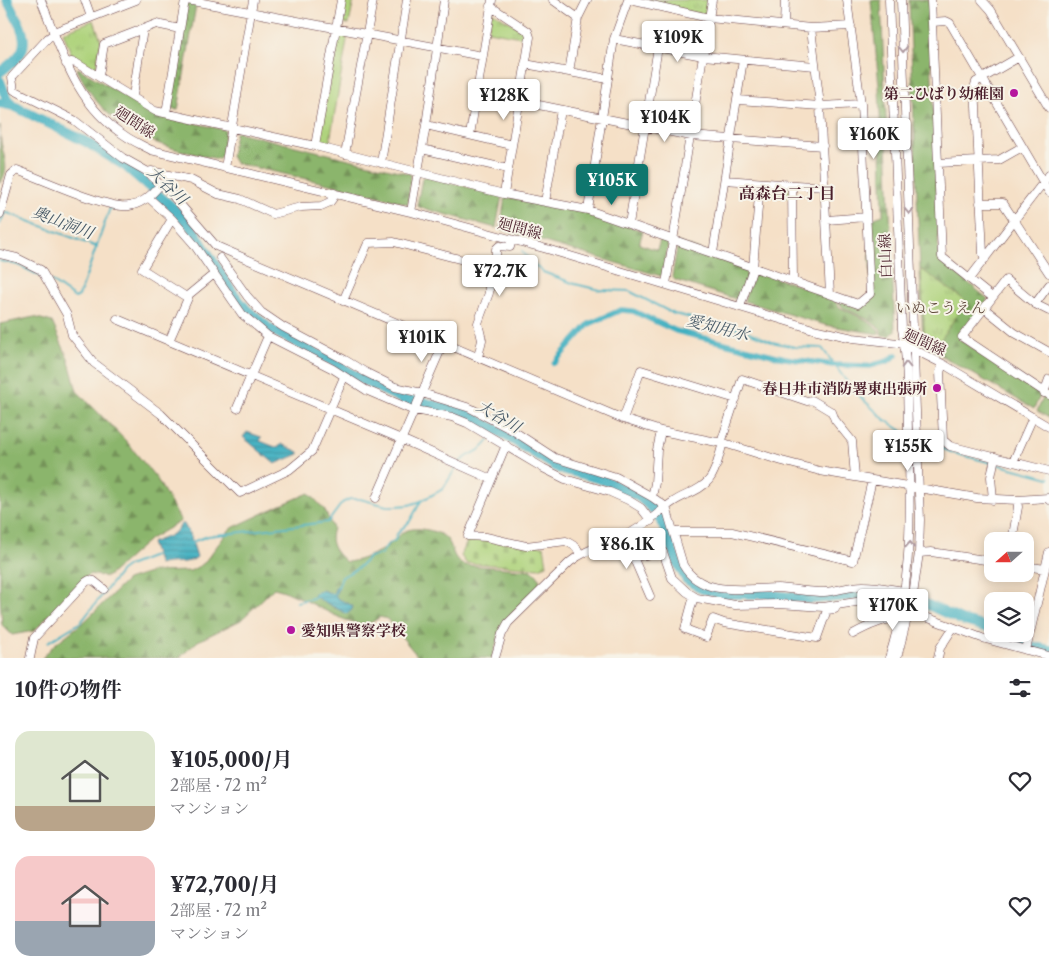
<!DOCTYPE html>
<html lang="ja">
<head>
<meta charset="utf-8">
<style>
  body { margin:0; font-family:"Libre Caslon Text","Noto Serif JP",serif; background:#f7f7f7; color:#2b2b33; height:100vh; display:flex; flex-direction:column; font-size:19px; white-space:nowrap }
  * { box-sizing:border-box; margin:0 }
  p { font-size:16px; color:#7c7c81 }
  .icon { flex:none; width:28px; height:28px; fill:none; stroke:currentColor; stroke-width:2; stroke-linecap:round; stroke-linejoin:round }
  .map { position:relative; height:658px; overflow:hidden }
  .panel { display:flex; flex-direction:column; background:#fff; flex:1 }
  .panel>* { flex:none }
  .needle { width:32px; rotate:249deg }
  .fabs { position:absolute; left:984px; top:532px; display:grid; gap:10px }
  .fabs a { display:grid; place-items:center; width:50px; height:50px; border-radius:10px; background:#fff; box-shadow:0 2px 12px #0003; font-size:25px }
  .price { position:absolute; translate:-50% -42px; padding:0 11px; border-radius:5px; background:#fff; color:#222; font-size:16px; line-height:32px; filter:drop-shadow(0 1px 2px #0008) }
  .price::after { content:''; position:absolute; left:50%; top:30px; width:15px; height:11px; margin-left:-8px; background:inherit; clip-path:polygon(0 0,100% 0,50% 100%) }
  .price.current { background:#0f766e; color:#fff }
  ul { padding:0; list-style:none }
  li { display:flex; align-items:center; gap:15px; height:125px; padding:0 15px }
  li span { display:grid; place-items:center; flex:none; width:140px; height:100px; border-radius:15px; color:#555 }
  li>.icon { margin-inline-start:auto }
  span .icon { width:60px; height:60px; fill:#fffc; stroke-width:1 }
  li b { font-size:21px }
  h2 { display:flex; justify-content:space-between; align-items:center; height:60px; padding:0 15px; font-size:21px }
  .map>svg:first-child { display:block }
  .grass { fill:#afd37d; stroke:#7c7954 }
  .forest { fill:url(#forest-firs); stroke:#6a6a4c }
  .cemetery { fill:url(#cemetery-stones); stroke:#7c7954 }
  .park { fill:url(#park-tufts); stroke:#7c7954 }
  .water { fill:url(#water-rules); stroke:#466876 }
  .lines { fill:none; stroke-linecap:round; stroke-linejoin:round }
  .stream { stroke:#43b0c1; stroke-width:2 }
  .canal { stroke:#43b0c1; stroke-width:5.5 }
  .river { stroke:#43b0c1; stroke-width:10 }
  .minor-casing { stroke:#643c42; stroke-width:9 }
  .minor { stroke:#fff; stroke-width:8 }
  .oneway { stroke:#ae9aa0 }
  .poi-dot { fill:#b5179e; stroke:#f7f3e8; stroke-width:2 }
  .labels { text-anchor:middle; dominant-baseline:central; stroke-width:4; stroke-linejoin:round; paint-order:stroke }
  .poi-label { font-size:15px; font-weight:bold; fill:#4a1f2b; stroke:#f7f3e8; text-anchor:end }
  .street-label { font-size:15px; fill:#4a1f2b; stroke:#f7f3e8 }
  .park-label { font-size:15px; fill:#634c40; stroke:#f7f3e8 }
  .water-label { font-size:16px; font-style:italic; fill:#475967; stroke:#f7f3e8 }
  .neighbourhood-label { font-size:16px; font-weight:bold; fill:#4a1f2b; stroke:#f7f3e8 }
</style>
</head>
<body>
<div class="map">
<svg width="1049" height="658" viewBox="0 0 1049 658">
  <defs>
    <pattern id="forest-firs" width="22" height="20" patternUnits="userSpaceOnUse" patternTransform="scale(1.25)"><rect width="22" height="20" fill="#8bb56c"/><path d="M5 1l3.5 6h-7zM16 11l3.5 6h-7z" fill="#749359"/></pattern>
    <pattern id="cemetery-stones" width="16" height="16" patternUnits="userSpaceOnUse" patternTransform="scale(1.25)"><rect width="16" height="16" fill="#afd37d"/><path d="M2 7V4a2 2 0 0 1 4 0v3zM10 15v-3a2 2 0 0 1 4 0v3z" fill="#98b56c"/></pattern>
    <pattern id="park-tufts" width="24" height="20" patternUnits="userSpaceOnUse" patternTransform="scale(1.25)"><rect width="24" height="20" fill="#afd37d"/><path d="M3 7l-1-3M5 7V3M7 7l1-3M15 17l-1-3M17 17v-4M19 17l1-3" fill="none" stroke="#98b56c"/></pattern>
    <pattern id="water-rules" width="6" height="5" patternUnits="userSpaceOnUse" patternTransform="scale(1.25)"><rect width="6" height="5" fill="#43b0c1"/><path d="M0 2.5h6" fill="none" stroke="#3a8f9d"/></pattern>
  </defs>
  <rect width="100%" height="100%" fill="#f7f3e8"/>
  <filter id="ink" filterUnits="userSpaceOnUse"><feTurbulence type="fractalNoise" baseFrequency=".02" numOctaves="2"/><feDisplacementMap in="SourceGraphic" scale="10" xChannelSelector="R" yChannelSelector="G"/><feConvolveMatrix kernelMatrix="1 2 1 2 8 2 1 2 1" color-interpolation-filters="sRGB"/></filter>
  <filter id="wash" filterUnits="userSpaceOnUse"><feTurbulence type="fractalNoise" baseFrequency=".0096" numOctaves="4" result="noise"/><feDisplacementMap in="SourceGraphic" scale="20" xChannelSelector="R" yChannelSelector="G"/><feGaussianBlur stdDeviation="1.12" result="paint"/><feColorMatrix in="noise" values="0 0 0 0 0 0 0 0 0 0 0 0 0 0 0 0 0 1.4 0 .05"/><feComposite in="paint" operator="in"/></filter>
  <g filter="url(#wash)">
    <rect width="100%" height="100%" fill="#f5e0c7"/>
    <!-- grass -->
    <path class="grass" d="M 344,0 L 354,0 L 349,24 L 342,23 L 340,22 Z
      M 340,33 L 348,34 L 329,147 L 320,145 L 319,142 L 338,34 Z"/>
    <!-- forest -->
    <path class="forest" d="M 871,0 L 881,0 L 895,331 L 890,336 L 881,335 L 881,329 L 867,319 L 844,308 L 835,300 L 856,306 L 871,296 L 869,220 L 883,215 L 879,86 Z
      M 909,0 L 929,0 L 939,259 L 988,299 L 959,339 L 1041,394 L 1034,409 L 925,346 L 923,343 Z
      M 186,3 L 196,5 L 178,110 L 170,109 Z
      M 78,68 L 154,114 L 225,130 L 222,155 L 218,159 C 155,146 107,133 77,69 Z
      M 0,125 C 1,130 0,135 1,141 C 3,156 11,169 0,183 Z
      M 237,132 L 411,174 L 408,204 L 351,189 L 235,163 L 231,156 L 235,133 Z
      M 424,176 L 502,196 L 496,228 L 419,207 L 417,205 L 422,178 Z
      M 505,197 L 588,212 L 643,231 L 639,244 L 657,250 L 661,237 L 669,240 L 663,274 L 661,276 L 500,229 Z
      M 678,242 L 748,268 L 749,270 L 739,300 L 675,280 L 672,277 Z
      M 756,271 L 832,297 L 839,307 L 866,320 L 879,330 L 879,334 L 825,325 L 744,301 L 754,272 Z
      M 34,317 L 52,322 L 68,358 L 77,391 L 126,441 L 157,479 L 181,521 L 150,539 L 107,577 L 89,574 L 34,631 L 12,635 L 2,625 L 0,595 L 0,324 Z
      M 1044,396 L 1049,398 L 1049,418 L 1037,411 Z
      M 309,493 L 324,509 L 333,528 C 328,544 334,551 346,562 C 357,562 381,552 389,545 C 395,540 401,532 408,530 C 418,527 433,530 442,535 C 456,544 448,556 464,565 L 531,570 C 538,575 541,578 539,587 L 502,624 L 492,658 L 419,658 L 387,619 L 380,617 C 376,620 370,624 365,624 C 344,626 300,593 274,588 L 241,620 L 198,641 L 179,658 L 42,658 L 55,644 L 85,621 L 127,580 L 152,572 L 190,571 L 203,564 L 230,529 L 281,505 Z"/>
    <!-- cemetery -->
    <path class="cemetery" d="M 468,539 L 544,546 L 547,565 L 539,568 L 466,563 L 461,556 Z"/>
    <!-- park -->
    <path class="park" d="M 641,0 L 708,0 L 705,15 Z
      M 491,11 L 527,33 L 527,38 L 488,31 Z
      M 94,20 L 101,40 L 96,69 L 72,56 L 63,32 Z
      M 765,185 L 789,187 L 790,197 L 762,196 L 763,187 Z
      M 921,269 L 966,301 L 934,350 L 925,344 Z"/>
    <!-- water -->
    <path class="water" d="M 247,432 L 261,437 L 260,441 L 278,448 L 281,444 L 299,452 L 299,454 L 275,464 L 243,437 Z
      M 181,524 L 184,524 L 191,537 L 197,557 C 188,566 170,560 159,565 L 151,543 L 169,536 L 178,530 Z
      M 336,586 L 339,587 L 335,595 L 337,598 L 353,606 L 352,610 L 347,614 L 315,597 L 313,594 L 322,590 L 333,594 Z"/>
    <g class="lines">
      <!-- stream -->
      <path class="stream" d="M 157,199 L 161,197
        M 0,224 L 5,212 L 97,247
        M 522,251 L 533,264 L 543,272 L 575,284 L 600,290 L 629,291 L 674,314 L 744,330 L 772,342 L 795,347 L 822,348 L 853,390 L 884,419 L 902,431
        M 0,261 L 18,265 L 42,277
        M 51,281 L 75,298 L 79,296 L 110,208 L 115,209
        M 925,441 L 953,453 L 992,463
        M 460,462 C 470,452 481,453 489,440
        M 996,464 L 1049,478
        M 192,542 L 208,536 L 328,522 L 342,503 L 350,499 L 360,499 L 387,506 L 397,506 L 409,505 L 421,501 L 443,489 L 457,466
        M 338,587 L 342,577 L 358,568 L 369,557 L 381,554 L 387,545 L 395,540 L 397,534 L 410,521 L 421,501
        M 297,602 L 316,597
        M 48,642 L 81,622 L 121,571 L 128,566 L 156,555"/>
      <!-- canal -->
      <path class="canal" d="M 554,363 L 589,324 L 621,310 L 633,311 L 676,331 L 785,358 L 833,365 L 870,366 L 888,361 L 896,355"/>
      <!-- river -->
      <path class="river" d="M 0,72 C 22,56 31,47 18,21 C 14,14 11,6 7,0
        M 0,81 L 7,99 L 14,106
        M 0,103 L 14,106 L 86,142 L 125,166 L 171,206 L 192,228 L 231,290 L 246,309 L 270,329 L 330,360 L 364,381 L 406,401 L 423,402 L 465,413 L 495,429 L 560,469 L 586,475 L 606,481 L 639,497 L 653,509 L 661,520 L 677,562 L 686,579 L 702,589 L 723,594 L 765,594 L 811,599 L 863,595 L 879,596 L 924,603 L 961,620 L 992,629
        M 999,634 L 1006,640 L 1049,650"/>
    </g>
  </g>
  <g filter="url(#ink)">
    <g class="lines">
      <defs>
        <path id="minor" d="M 41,0 C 61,50 76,105 124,135 C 132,141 142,145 151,150 L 411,212 L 547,249 L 813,329 L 853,338 L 898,343 L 905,345 L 943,364 L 1049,427
          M 85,0 L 91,17
          M 187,0 L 482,56
          M 553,0 L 578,18
          M 630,0 L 709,18 L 811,28 L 851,26
          M 889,0 L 902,329 C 908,363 907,397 908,431 C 911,508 913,584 889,658
          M 931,0 L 942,257 L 992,297
          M 982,0 L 991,10 L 1049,108
          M 490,6 L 528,31 L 530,37 L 504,194
          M 932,22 L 946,21 L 950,23 L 1049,192
          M 784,25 L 785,0
          M 811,28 L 820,106 L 830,294
          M 54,32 L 136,0
          M 54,34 L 48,38 L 12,77 L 14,90 L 74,120 L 123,158 L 148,172 L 160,185 L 167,189 L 216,246 L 223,249 L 623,419 L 661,431 L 727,444 L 782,461 L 820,471 L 977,498 L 1017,500 L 1048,498 L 1049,500
          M 614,39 L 703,56 L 815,66
          M 66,64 L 71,62 L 76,63 L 155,111 L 315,146 L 504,194 L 588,210 L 858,304 L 870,294 L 861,104 L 847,0
          M 525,64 L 608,79
          M 569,72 L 578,18 L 587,0
          M 99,76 L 104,44 L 156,24 L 180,29
          M 133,96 L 143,29
          M 738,100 L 820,106 L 861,104
          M 519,101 L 691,136 L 823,146
          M 166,113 L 185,0
          M 426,125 L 512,145
          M 470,135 L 492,0
          M 315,146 L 341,0
          M 422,149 L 508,169
          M 345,154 L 373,0
          M 381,163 L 407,0
          M 938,163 L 999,160 L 1022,147
          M 225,168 L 253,0
          M 148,172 L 151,171 L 191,180 L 218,194 L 240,199 L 273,214 L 301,207 L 321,206 L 330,202 L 333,198 L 334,193
          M 725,180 L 825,187
          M 792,185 L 793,281
          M 149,198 L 172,219 L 193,243 L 242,314 L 268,336 L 333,369 L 366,390 L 410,409 L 452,417 L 467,423 L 543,468 L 565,479 L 610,492 L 628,500 L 641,508 L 651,521
          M 545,202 L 561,110
          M 980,203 L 1003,203 L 1049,273
          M 588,210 L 614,39 L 628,0
          M 411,212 L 426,125 L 444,0
          M 0,214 L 11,175 L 17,170 C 39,178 109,210 129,206 C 142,204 152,195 160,185
          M 827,220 L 866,217
          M 629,224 L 658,47
          M 713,253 L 743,60
          M 0,254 L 17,258 L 41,270 L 67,315 L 72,335 L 94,363 L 161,414 L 240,493 L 289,470 L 312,451 L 344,377
          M 220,258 L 247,296 L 261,312 L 283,327 L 345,360 L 365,372 L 395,387 L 422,393 L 470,408 L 512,430 L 555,458 L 616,477 L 652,497 L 666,507 L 683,565 C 702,598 746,588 778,588 C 794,589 809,592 824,592 C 837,591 850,586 863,586 C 877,586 891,589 905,591
          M 985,259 L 983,254 L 975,85 L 976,82 L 1019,57
          M 969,279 L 1049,175
          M 666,284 L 712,0
          M 186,297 L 214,274
          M 343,301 L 368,243 L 394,242 L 494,268
          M 1035,304 L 1049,285
          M 740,307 L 753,268 L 760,183
          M 984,308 L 1015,333 L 1049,352
          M 1049,311 L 1035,304 L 1006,280 L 962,337 L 1049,395
          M 117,319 L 401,439 L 491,479
          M 169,341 L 188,298 L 142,269 L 172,219
          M 478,357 L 482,340 L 478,323 L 489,293 L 489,282 L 496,259 L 496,249 L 499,246 L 510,247 L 512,240
          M 943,364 L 940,372 L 943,440 L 950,446 L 1049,471
          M 1044,393 L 1049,379
          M 237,408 L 268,336
          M 623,419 L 641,370 L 736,399
          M 721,443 L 742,379 L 807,401 L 812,400 L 832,412 L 835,420 L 852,441 L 855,477
          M 506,445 L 468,536 L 486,537 L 526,546 L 566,541 L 576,547 L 580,554
          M 1013,462 L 1033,417
          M 652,497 L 655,483 L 657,450 L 661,431
          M 376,498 L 444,342
          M 993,500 L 991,477 L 995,457
          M 674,532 L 732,532 L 853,561 L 872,480
          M 624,536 L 650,596
          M 1012,541 L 1018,507 L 1017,500
          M 919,553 L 931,552 L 992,561
          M 634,557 L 663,552 L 672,578 L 687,592 L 697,598 L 735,605 L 779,604 L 823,607 L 863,601 L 888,603 L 982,638 L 1049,656
          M 1025,566 L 1045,569
          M 694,596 L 685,629 L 706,637 L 713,619 L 724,623 L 817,638 L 827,610 L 835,609
          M 853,634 C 864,628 886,617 899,619
          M 1026,650 L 1049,552
          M 30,658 L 34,638 L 86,582 L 89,580 L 94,581 L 104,589
          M 495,658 L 502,634 L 508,623 L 570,562 C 587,548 607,545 626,535 C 646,526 656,513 673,502 C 685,494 700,491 709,480 C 717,470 719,455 723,443
          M 897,658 L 913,595 L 919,553 L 920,520 L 901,0
          M 938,658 L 940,648 L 953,628"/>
      </defs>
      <!-- minor casing -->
      <use href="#minor" class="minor-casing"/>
      <!-- minor -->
      <use href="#minor" class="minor"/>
    </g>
    <!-- one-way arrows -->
    <defs><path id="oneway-chevron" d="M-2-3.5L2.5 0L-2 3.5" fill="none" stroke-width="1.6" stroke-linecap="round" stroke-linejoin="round" transform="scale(1.25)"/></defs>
    <g class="oneway">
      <use href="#oneway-chevron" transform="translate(903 49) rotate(88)"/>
      <use href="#oneway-chevron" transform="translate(909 211) rotate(88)"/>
      <use href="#oneway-chevron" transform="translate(906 365) rotate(-92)"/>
      <use href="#oneway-chevron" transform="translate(910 545) rotate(-87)"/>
    </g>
  </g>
  <!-- markers -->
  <g class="poi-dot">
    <circle cx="1014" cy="93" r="5"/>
    <circle cx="937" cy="388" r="5"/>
    <circle cx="291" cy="630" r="5"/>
  </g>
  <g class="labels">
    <!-- poi labels -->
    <g class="poi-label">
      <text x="1004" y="93">第二ひばり幼稚園</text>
      <text x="927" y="388">春日井市消防署東出張所</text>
      <text x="301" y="630" text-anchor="start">愛知県警察学校</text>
    </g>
    <!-- street labels -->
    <g class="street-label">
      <text transform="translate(135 122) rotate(33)">廻間線</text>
      <text transform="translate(520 228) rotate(15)">廻間線</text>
      <text transform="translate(885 256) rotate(-92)">白山線</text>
      <text transform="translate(925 342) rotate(24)">廻間線</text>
    </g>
    <!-- park labels -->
    <g class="park-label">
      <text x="941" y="307">いぬこうえん</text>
    </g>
    <!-- water labels -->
    <g class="water-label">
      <text transform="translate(168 185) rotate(43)">大谷川</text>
      <text transform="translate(63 222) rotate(21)">奥山洞川</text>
      <text transform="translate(718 327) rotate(14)">愛知用水</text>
      <text transform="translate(499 416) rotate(30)">大谷川</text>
    </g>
    <!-- neighbourhood labels -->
    <g class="neighbourhood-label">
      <text x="787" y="193">高森台二丁目</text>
    </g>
  </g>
</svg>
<div class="fabs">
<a><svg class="needle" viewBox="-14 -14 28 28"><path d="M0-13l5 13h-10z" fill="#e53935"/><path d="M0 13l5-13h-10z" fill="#7c7c81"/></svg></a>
<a><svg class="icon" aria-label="layers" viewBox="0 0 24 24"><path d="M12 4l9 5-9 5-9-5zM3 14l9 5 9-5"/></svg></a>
</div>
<b class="price" style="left:678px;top:63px">¥109K</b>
<b class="price" style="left:504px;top:121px">¥128K</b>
<b class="price" style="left:665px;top:143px">¥104K</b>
<b class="price" style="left:874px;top:160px">¥160K</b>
<b class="price current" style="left:612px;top:206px">¥105K</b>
<b class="price" style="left:500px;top:297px">¥72.7K</b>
<b class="price" style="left:422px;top:363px">¥101K</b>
<b class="price" style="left:908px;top:472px">¥155K</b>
<b class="price" style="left:627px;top:570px">¥86.1K</b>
<b class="price" style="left:893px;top:631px">¥170K</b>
</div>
<section class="panel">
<h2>10件の物件<svg class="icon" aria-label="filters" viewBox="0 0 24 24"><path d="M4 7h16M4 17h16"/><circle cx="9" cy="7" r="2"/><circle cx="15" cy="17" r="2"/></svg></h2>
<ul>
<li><span style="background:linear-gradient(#dfe7d0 75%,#b9a48a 0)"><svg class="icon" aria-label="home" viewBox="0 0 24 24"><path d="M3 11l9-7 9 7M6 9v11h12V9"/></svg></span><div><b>¥105,000/月</b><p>2部屋 · 72 m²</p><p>マンション</p></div><svg class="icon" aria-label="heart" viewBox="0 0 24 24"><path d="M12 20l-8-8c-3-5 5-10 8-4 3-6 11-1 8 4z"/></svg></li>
<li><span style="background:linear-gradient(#f6c9c9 65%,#9aa5b1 0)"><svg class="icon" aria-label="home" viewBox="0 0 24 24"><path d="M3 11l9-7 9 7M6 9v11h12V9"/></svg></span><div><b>¥72,700/月</b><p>2部屋 · 72 m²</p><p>マンション</p></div><svg class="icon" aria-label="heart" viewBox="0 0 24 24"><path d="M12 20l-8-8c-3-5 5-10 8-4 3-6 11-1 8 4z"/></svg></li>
</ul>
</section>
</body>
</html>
